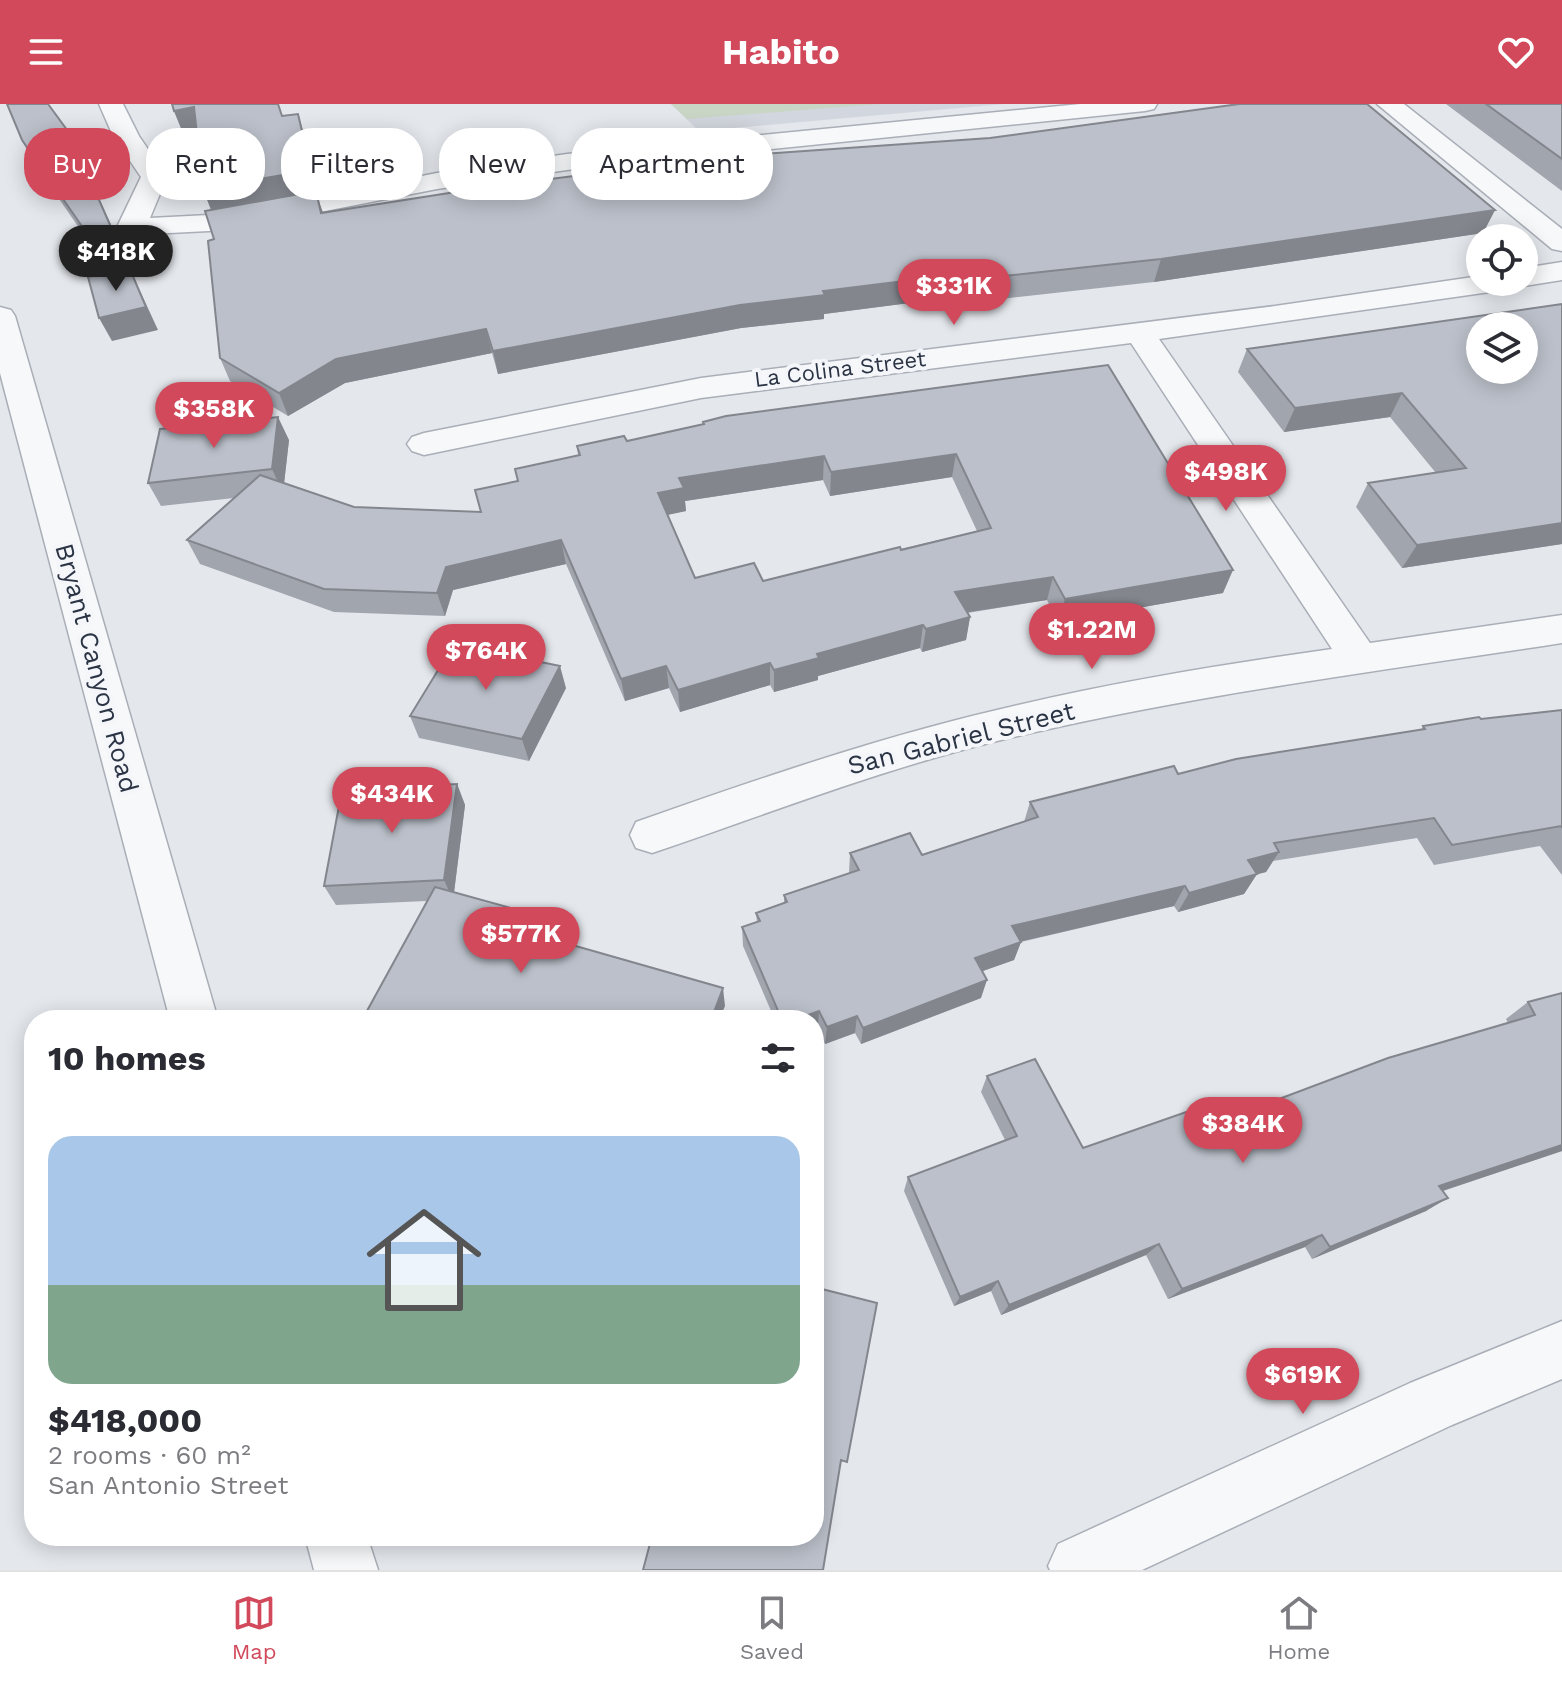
<!DOCTYPE html>
<html lang="en">
<head>
<meta charset="utf-8">
<style>
  body { margin:0; font-family:"Work Sans",sans-serif; background:#f7f7f7; color:#2b2b33; height:100vh; display:flex; flex-direction:column; font-size:30px; white-space:nowrap }
  * { box-sizing:border-box; margin:0 }
  p { font-size:26px; color:#7c7c81 }
  .icon { flex:none; width:44px; height:44px; fill:none; stroke:currentColor; stroke-width:2; stroke-linecap:round; stroke-linejoin:round }
  .map { position:relative; flex:1; overflow:hidden }
  .side { position:absolute; left:24px; top:906px; width:800px; height:536px; display:flex; flex-direction:column; background:#fff; border-radius:32px; box-shadow:0 4px 20px #0003 }
  .side>* { flex:none }
  .top-card { position:absolute; left:24px; top:24px; width:800px; height:72px; display:flex; gap:16px }
  .fabs { position:absolute; left:1466px; top:120px; display:grid; gap:16px }
  .fabs a { display:grid; place-items:center; width:72px; height:72px; border-radius:50%; background:#fff; box-shadow:0 4px 20px #0003; font-size:40px }
  .price { position:absolute; translate:-50% -68px; padding:0 18px; border-radius:28px; background:#d1495b; color:#fff; font-size:26px; line-height:52px; filter:drop-shadow(0 2px 4px #0008) }
  .price::after { content:''; position:absolute; left:50%; top:48px; width:24px; height:18px; margin-left:-12px; background:inherit; clip-path:polygon(0 0,100% 0,50% 100%) }
  .price.selected { background:#222; color:#fff }
  ul { padding:0; list-style:none }
  li { display:grid; align-content:center; gap:16px; height:424px; padding:0 24px }
  li span { display:grid; place-items:center; height:248px; border-radius:24px; color:#555 }
  li>.icon { margin-inline-start:auto }
  span .icon { width:144px; height:144px; fill:#fffc; stroke-width:1 }
  li b { font-size:34px }
  h2 { display:flex; justify-content:space-between; align-items:center; height:96px; padding:0 24px; font-size:34px }
  .chip { padding:0 28px; border-radius:32px; background:#fff; box-shadow:0 4px 20px #0003; font-size:28px; line-height:72px }
  .chip.selected { background:#d1495b; color:#fff }
  header { display:flex; justify-content:space-between; align-items:center; height:104px; padding:0 24px; background:#d1495b; color:#fff; font-size:36px; font-weight:700 }
  .menu { display:flex; justify-content:space-around; align-items:center; height:112px; border-top:2px solid #e1e1e2; background:#fff; font-size:22px; color:#7c7c81 }
  .menu a { display:grid; justify-items:center; gap:4px }
  .menu .selected { color:#d1495b }
  .map>svg:first-child { display:block }
  .built { fill:#d2d6de }
  .green { fill:#c9d6c5 }
  .lines { fill:none; stroke-linecap:round; stroke-linejoin:round }
  .minor-casing { stroke:#a9aeb7; stroke-width:3 }
  .tertiary-casing { stroke:#a9aeb7; stroke-width:3 }
  .minor { fill:#f7f8fa; fill-rule:evenodd }
  .tertiary { fill:#f7f8fa; fill-rule:evenodd }
  .wall { fill:#a1a5ae; fill-rule:evenodd }
  .shaded-wall { fill:#83868d }
  .building { fill:#bbc0ca; stroke:#83868d; stroke-width:2; fill-rule:evenodd }
  .labels { text-anchor:middle; dominant-baseline:central; stroke-width:8; stroke-linejoin:round; paint-order:stroke }
  .far-street-label { font-size:22px; fill:#2b3445; stroke:#f4f6f9 }
  .street-label { font-size:26px; fill:#2b3445; stroke:#f4f6f9 }
</style>
</head>
<body>
<header><svg class="icon" aria-label="menu" viewBox="0 0 24 24"><path d="M4 6h16M4 12h16M4 18h16"/></svg>Habito<svg class="icon" aria-label="heart" viewBox="0 0 24 24"><path d="M12 20l-8-8c-3-5 5-10 8-4 3-6 11-1 8 4z"/></svg></header>
<div class="map">
<svg width="1562" height="1466" viewBox="0 0 1562 1466">
  <rect width="100%" height="100%" fill="#e4e7ec"/>
  <!-- built -->
  <path class="built" d="M 671,0 L 1004,0 L 699,27 Z"/>
  <!-- green -->
  <path class="green" d="M 671,0 L 879,0 L 687,15 Z"/>
  <g class="lines">
    <defs>
      <path id="minor" d="M 99,0 L 123,0 L 139,32 L 167,73 L 150,114 L 228,110 L 437,69 L 567,50 L 1080,0 L 1157,0 L 1154,5 L 1145,7 L 567,66 L 437,85 L 228,126 L 131,131 L 121,129 L 117,123 L 141,73 L 113,32 Z
        M 1377,0 L 1404,0 L 1562,125 L 1562,147 L 1552,145 Z
        M 1562,158 L 1562,176 L 1524,182 L 1513,178 L 1524,178 L 1524,164 Z
        M 1480,172 L 1480,178 L 1512,178 L 1507,184 L 1497,187 L 1159,235 L 1370,539 L 1562,511 L 1562,539 C 1373,568 1183,592 997,637 C 879,666 767,710 652,749 L 636,744 L 630,731 L 636,718 C 755,676 874,635 997,606 C 1107,579 1220,561 1332,545 L 1131,239 L 701,294 L 424,351 L 412,347 L 407,340 L 412,333 L 424,329 L 701,274 L 1275,202 Z
        M 1562,1217 L 1562,1275 L 1452,1321 L 1142,1466 L 1050,1466 L 1048,1462 L 1058,1440 L 1410,1279 Z"/>
      <path id="tertiary" d="M 0,203 L 11,206 L 15,212 L 218,916 L 170,916 L 0,269 Z
        M 305,1432 L 367,1432 L 378,1466 L 314,1466 Z"/>
    </defs>
    <!-- minor casing -->
    <use href="#minor" class="minor-casing"/>
    <!-- tertiary casing -->
    <use href="#tertiary" class="tertiary-casing"/>
    <!-- minor -->
    <use href="#minor" class="minor"/>
    <!-- tertiary -->
    <use href="#tertiary" class="tertiary"/>
  </g>
  <!-- wall -->
  <path class="wall" d="M 1446,0 L 1562,0 L 1562,87 Z
    M 174,7 L 282,12 L 305,33 L 318,89 L 316,90 L 323,108 L 1495,106 L 1483,129 L 1154,178 L 928,203 L 925,197 L 824,210 L 824,215 L 741,224 L 498,270 L 492,249 L 345,279 L 288,312 L 230,277 L 220,254 L 214,135 L 211,106 L 203,85 L 197,27 L 183,29 Z
    M 70,30 L 126,154 L 107,164 L 34,59 L 22,36 Z
    M 1562,200 L 1562,440 L 1402,464 L 1356,403 L 1368,379 L 1436,369 L 1390,313 L 1284,328 L 1238,268 L 1247,245 Z
    M 1108,261 L 1223,489 L 1058,518 L 1047,496 L 967,509 L 970,513 L 966,536 L 922,548 L 920,544 L 818,572 L 818,576 L 774,588 L 770,581 L 680,608 L 669,584 L 625,597 L 566,460 L 453,486 L 445,512 L 334,508 L 200,460 L 187,436 L 234,394 L 161,402 L 148,379 L 289,336 L 284,379 L 354,403 L 481,408 L 518,377 L 515,365 L 578,351 L 577,342 L 627,337 ZM 952,373 L 977,427 L 763,477 L 695,474 L 668,411 L 686,407 L 685,397 L 823,376 L 830,392 Z
    M 566,584 L 529,657 L 419,634 L 410,612 Z
    M 1562,606 L 1562,771 L 1540,742 L 1434,761 L 1417,734 L 1273,757 L 1266,768 L 1257,770 L 1244,790 L 1178,808 L 1174,802 L 1021,838 L 1014,856 L 982,867 L 981,894 L 861,940 L 855,929 L 825,940 L 818,924 L 814,925 L 814,916 L 775,916 L 743,842 L 742,823 L 757,818 L 756,809 L 784,800 L 784,791 L 849,769 L 850,749 L 922,751 L 1024,718 L 1030,698 L 1421,626 L 1423,622 Z
    M 457,680 L 465,701 L 454,789 L 525,825 L 524,827 L 725,902 L 427,797 L 336,801 L 324,782 Z
    M 1562,889 L 1562,1047 L 1443,1087 L 1426,1107 L 1312,1155 L 1305,1143 L 1168,1195 L 1146,1151 L 1001,1211 L 991,1187 L 954,1202 L 904,1087 L 908,1073 L 1005,1036 L 981,988 L 987,972 L 1083,1044 L 1197,1016 L 1231,1013 L 1508,919 L 1506,915 L 1528,898 Z"/>
  <!-- shaded-wall -->
  <path class="shaded-wall" d="M 194,3 L 203,26 L 183,29 L 174,7 Z
    M 298,10 L 305,33 L 318,89 L 316,90 L 323,110 L 212,108 L 203,85 Z
    M 70,30 L 126,154 L 107,164 L 95,141 Z
    M 1495,106 L 1483,129 L 1154,178 L 1161,155 Z
    M 129,163 L 158,226 L 112,237 L 99,214 Z
    M 928,174 L 925,197 L 824,210 L 824,215 L 741,224 L 498,270 L 493,247 L 740,201 L 823,187 Z
    M 486,225 L 492,249 L 345,279 L 288,312 L 279,289 L 336,255 Z
    M 1402,289 L 1390,313 L 1284,328 L 1295,304 Z
    M 278,313 L 289,336 L 283,389 L 272,365 Z
    M 956,350 L 952,373 L 830,392 L 831,368 Z
    M 824,352 L 823,376 L 685,397 L 686,407 L 661,412 L 658,389 L 679,374 Z
    M 1562,419 L 1562,440 L 1402,464 L 1417,441 Z
    M 561,436 L 566,460 L 453,486 L 445,512 L 437,489 L 446,463 Z
    M 1233,466 L 1223,489 L 1058,518 L 1065,495 Z
    M 1053,473 L 1047,496 L 950,511 L 955,488 Z
    M 970,513 L 966,536 L 922,548 L 926,525 Z
    M 923,521 L 920,544 L 818,572 L 818,576 L 774,588 L 774,566 L 817,550 Z
    M 770,559 L 770,581 L 680,608 L 678,586 Z
    M 560,562 L 566,584 L 529,657 L 522,635 Z
    M 666,562 L 669,584 L 625,597 L 621,575 Z
    M 457,680 L 465,701 L 453,796 L 444,776 Z
    M 1279,748 L 1266,768 L 1236,776 L 1248,756 Z
    M 1257,770 L 1244,790 L 1178,808 L 1189,789 Z
    M 1185,782 L 1174,802 L 1005,841 L 1012,822 Z
    M 518,806 L 525,825 L 517,842 L 509,823 Z
    M 1021,838 L 1014,856 L 969,872 L 975,854 Z
    M 987,876 L 981,894 L 861,940 L 863,924 Z
    M 723,884 L 725,902 L 719,916 L 711,916 Z
    M 819,907 L 818,924 L 814,925 L 814,916 L 794,916 Z
    M 857,912 L 855,929 L 825,940 L 827,923 Z
    M 1562,1041 L 1562,1047 L 1418,1095 L 1439,1082 Z
    M 1448,1094 L 1426,1107 L 1312,1155 L 1330,1143 Z
    M 1322,1131 L 1305,1143 L 1168,1195 L 1182,1185 Z
    M 1159,1140 L 1146,1151 L 1001,1211 L 1009,1201 Z
    M 998,1177 L 991,1187 L 954,1202 L 960,1193 Z"/>
  <!-- building -->
  <path class="building" d="M 7,0 L 48,0 L 70,30 L 114,130 L 95,141 L 22,36 Z
    M 172,0 L 278,0 L 282,12 L 298,10 L 311,66 L 203,85 L 194,3 L 174,7 Z
    M 1239,0 L 1367,0 L 1495,106 L 1161,155 L 931,180 L 928,174 L 823,187 L 825,191 L 740,201 L 493,247 L 486,225 L 336,255 L 279,289 L 220,254 L 208,137 L 214,135 L 205,107 L 316,87 L 321,109 L 481,84 L 721,53 L 990,34 Z
    M 1486,0 L 1562,0 L 1562,55 Z
    M 129,163 L 146,203 L 99,214 L 88,173 Z
    M 1562,200 L 1562,419 L 1417,441 L 1368,379 L 1466,364 L 1402,289 L 1295,304 L 1247,245 ZM 1480,222 L 1524,222 L 1524,266 L 1480,266 Z
    M 1108,261 L 1233,466 L 1065,495 L 1053,473 L 955,488 L 970,513 L 926,525 L 923,521 L 817,550 L 819,554 L 774,566 L 770,559 L 678,586 L 666,562 L 621,575 L 561,436 L 446,463 L 437,489 L 324,485 L 187,436 L 260,371 L 354,403 L 481,408 L 475,386 L 518,377 L 515,365 L 580,351 L 577,342 L 624,332 L 627,337 L 704,320 L 703,318 L 726,312 ZM 956,350 L 991,424 L 901,446 L 900,443 L 763,477 L 754,459 L 695,474 L 658,389 L 684,384 L 679,374 L 824,352 L 831,368 Z
    M 278,313 L 272,365 L 148,379 L 160,325 Z
    M 454,540 L 560,562 L 522,635 L 410,612 Z
    M 1562,606 L 1562,724 L 1561,722 L 1452,741 L 1434,714 L 1274,739 L 1279,748 L 1248,756 L 1257,770 L 1189,789 L 1185,782 L 1012,822 L 1021,838 L 975,854 L 987,876 L 863,924 L 857,912 L 827,923 L 819,907 L 794,916 L 782,916 L 742,823 L 760,817 L 756,809 L 787,798 L 784,791 L 859,766 L 850,749 L 910,729 L 922,751 L 1038,713 L 1030,698 L 1174,662 L 1178,670 L 1236,655 L 1425,625 L 1423,622 L 1479,613 L 1481,615 Z
    M 457,680 L 444,776 L 324,782 L 342,686 Z
    M 435,783 L 518,806 L 509,823 L 723,884 L 711,916 L 362,916 Z
    M 1562,889 L 1562,1041 L 1439,1082 L 1448,1094 L 1330,1143 L 1322,1131 L 1182,1185 L 1159,1140 L 1009,1201 L 998,1177 L 960,1193 L 908,1073 L 1017,1032 L 987,972 L 1035,955 L 1083,1044 L 1192,1006 L 1197,1016 L 1227,1006 L 1231,1013 L 1388,954 L 1535,911 L 1528,898 Z
    M 814,1183 L 877,1199 L 847,1358 L 841,1356 L 823,1466 L 643,1466 L 652,1432 L 814,1432 Z"/>
  <g class="labels">
    <!-- far-street labels -->
    <g class="far-street-label">
      <text transform="translate(840 265) rotate(-7)">La Colina Street</text>
    </g>
    <!-- street labels -->
    <g class="street-label">
      <text transform="translate(97 564) rotate(75)">Bryant Canyon Road</text>
      <text transform="translate(961 634) rotate(-14)">San Gabriel Street</text>
    </g>
  </g>
</svg>
<div class="fabs">
<a><svg class="icon" aria-label="locate" viewBox="0 0 24 24"><circle cx="12" cy="12" r="6"/><path d="M12 2v4M12 18v4M2 12h4M18 12h4"/></svg></a>
<a><svg class="icon" aria-label="layers" viewBox="0 0 24 24"><path d="M12 4l9 5-9 5-9-5zM3 14l9 5 9-5"/></svg></a>
</div>
<b class="price selected" style="left:116px;top:189px">$418K</b>
<b class="price" style="left:954px;top:223px">$331K</b>
<b class="price" style="left:214px;top:346px">$358K</b>
<b class="price" style="left:1226px;top:409px">$498K</b>
<b class="price" style="left:1092px;top:567px">$1.22M</b>
<b class="price" style="left:486px;top:588px">$764K</b>
<b class="price" style="left:392px;top:731px">$434K</b>
<b class="price" style="left:521px;top:871px">$577K</b>
<b class="price" style="left:1243px;top:1061px">$384K</b>
<b class="price" style="left:1303px;top:1312px">$619K</b>
<div class="top-card">
<a class="chip selected">Buy</a>
<a class="chip">Rent</a>
<a class="chip">Filters</a>
<a class="chip">New</a>
<a class="chip">Apartment</a>
</div>
<section class="side">
<h2>10 homes<svg class="icon" aria-label="filters" viewBox="0 0 24 24"><path d="M4 7h16M4 17h16"/><circle cx="9" cy="7" r="2"/><circle cx="15" cy="17" r="2"/></svg></h2>
<ul>
<li><span style="background:linear-gradient(#a9c7e8 60%,#7fa58c 0)"><svg class="icon" aria-label="home" viewBox="0 0 24 24"><path d="M3 11l9-7 9 7M6 9v11h12V9"/></svg></span><div><b>$418,000</b><p>2 rooms · 60 m²</p><p>San Antonio Street</p></div></li>
</ul>
</section>
</div>
<nav class="menu">
<a class="selected"><svg class="icon" aria-label="map" viewBox="0 0 24 24"><path d="M3 6l6-2 6 2 6-2v14l-6 2-6-2-6 2zM9 4v14M15 6v14"/></svg>Map</a>
<a><svg class="icon" aria-label="saved" viewBox="0 0 24 24"><path d="M7 4h10v16l-5-4-5 4z"/></svg>Saved</a>
<a><svg class="icon" aria-label="home" viewBox="0 0 24 24"><path d="M3 11l9-7 9 7M6 9v11h12V9"/></svg>Home</a>
</nav>
</body>
</html>
